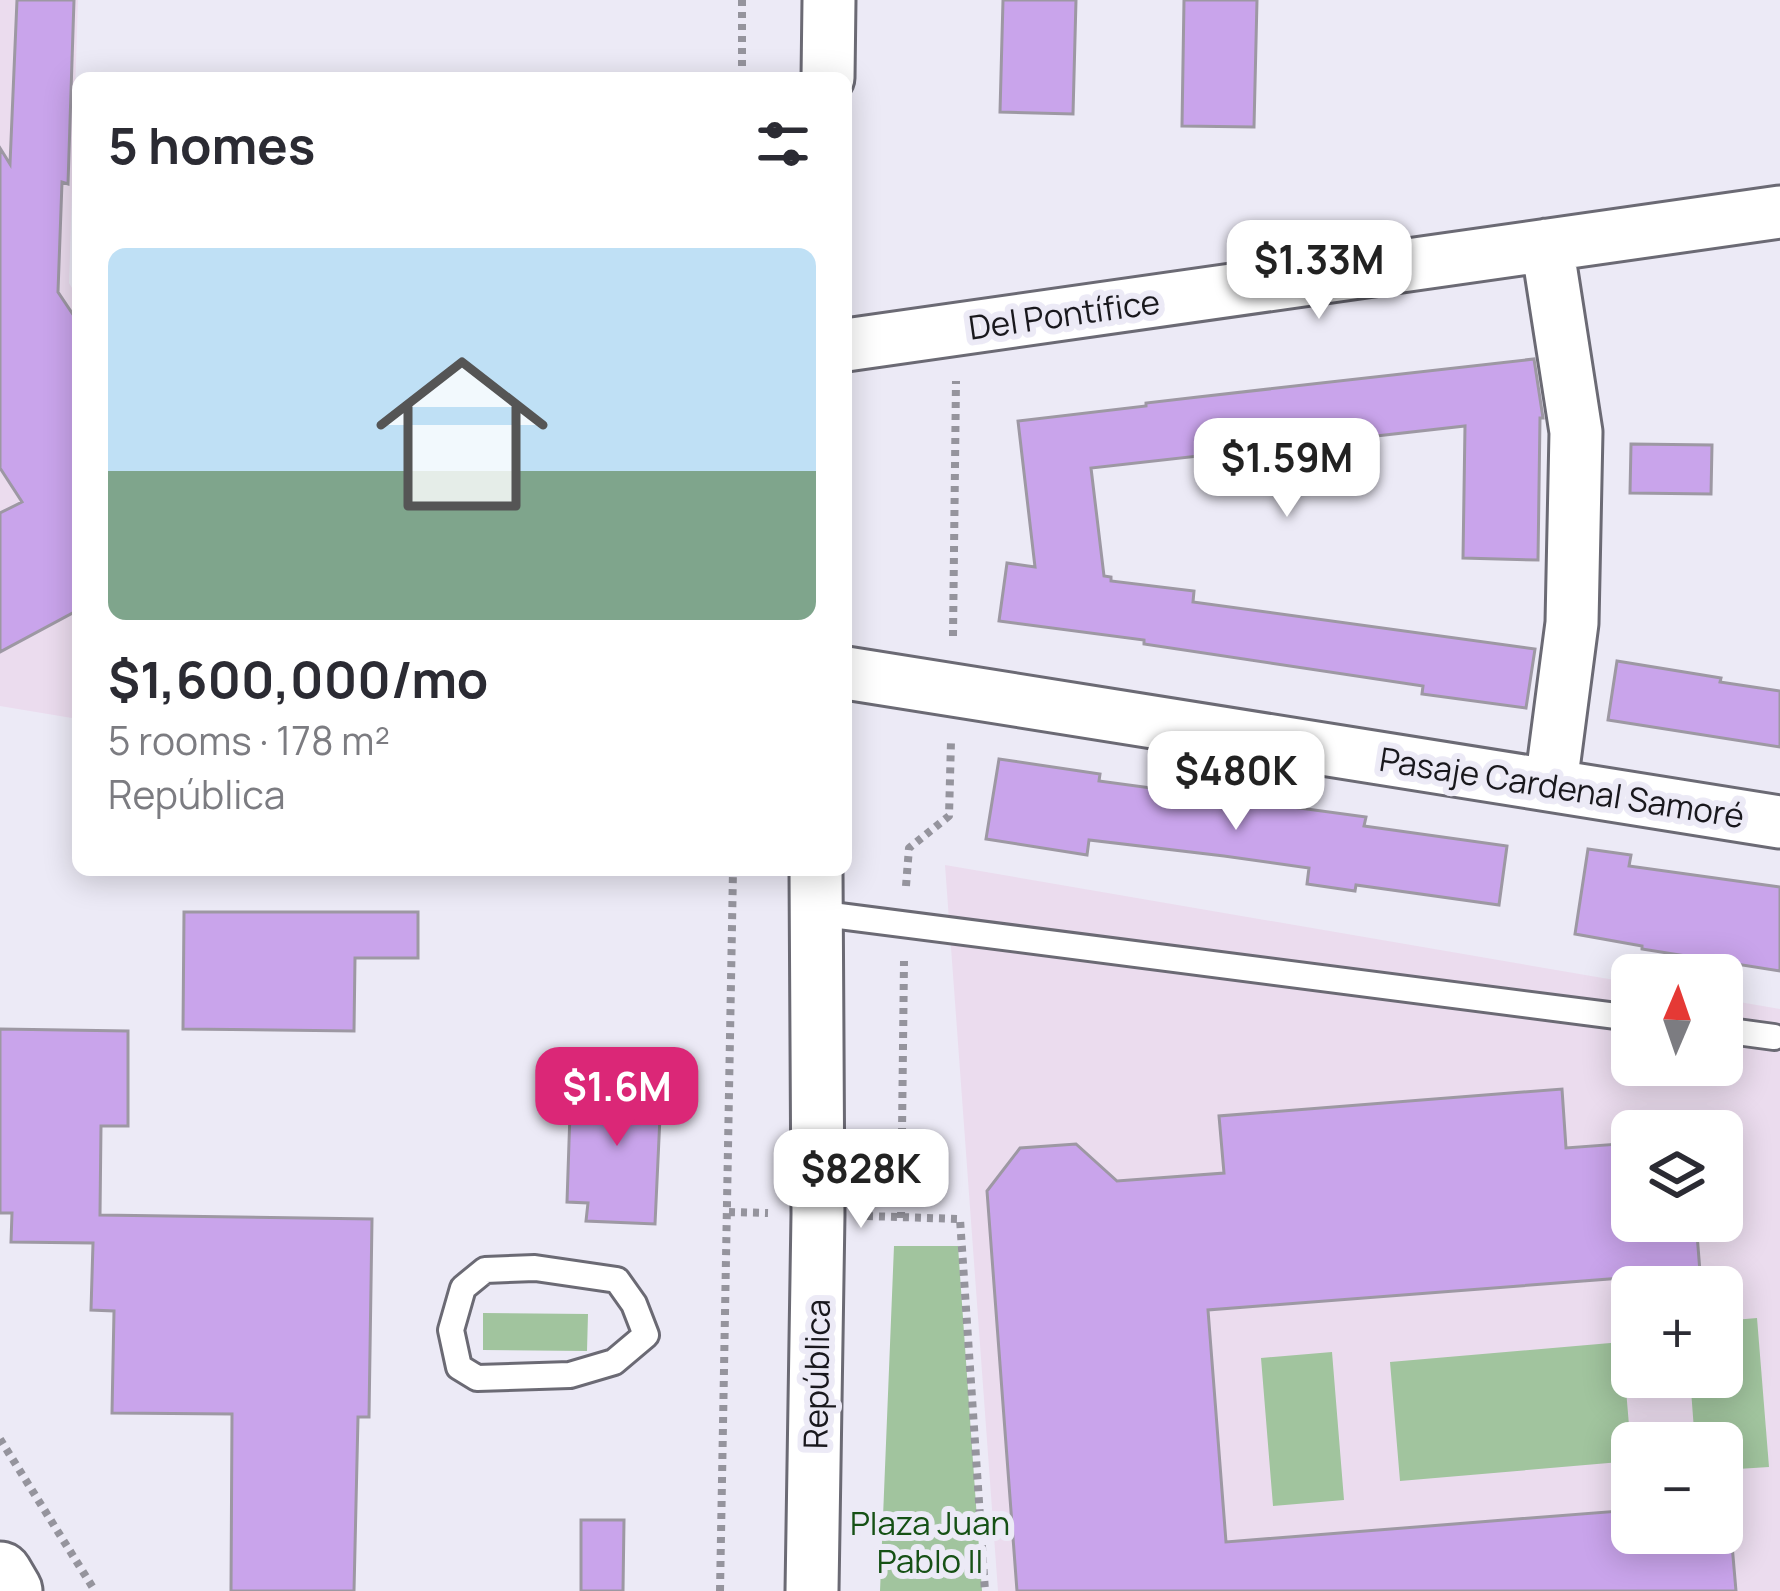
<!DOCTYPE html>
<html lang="en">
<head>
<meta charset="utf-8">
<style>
  body { margin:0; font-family:Manrope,sans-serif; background:#f2f2f3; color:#2b2b33; height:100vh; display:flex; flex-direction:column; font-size:45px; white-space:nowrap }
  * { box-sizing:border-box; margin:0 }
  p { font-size:39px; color:#7c7c81 }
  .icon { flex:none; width:66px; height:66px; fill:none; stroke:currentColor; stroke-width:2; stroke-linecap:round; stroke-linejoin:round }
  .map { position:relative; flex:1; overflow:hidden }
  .panel { position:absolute; left:72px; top:72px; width:780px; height:804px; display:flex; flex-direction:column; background:#fff; border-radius:18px; box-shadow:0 6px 30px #0003 }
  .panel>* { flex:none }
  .needle { width:78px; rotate:2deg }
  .fabs { position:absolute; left:1611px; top:954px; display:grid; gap:24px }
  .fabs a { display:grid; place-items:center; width:132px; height:132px; border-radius:18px; background:#fff; box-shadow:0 6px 30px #0003; font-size:60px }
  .price { position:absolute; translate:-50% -102px; padding:0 27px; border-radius:24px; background:#fff; color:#222; font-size:39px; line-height:78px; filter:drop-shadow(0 3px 6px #0008) }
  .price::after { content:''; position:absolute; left:50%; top:72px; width:36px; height:27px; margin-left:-18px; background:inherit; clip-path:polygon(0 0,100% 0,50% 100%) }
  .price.active { background:#db2777; color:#fff }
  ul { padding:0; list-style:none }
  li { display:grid; align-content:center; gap:24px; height:636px; padding:0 36px }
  li span { display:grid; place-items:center; height:372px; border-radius:18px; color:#555 }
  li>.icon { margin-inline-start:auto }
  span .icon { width:216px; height:216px; fill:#fffc; stroke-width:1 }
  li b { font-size:51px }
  h2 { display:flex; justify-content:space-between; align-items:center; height:144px; padding:0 36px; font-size:51px }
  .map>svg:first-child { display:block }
  .education { fill:#ebdcee; fill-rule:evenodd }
  .green { fill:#a1c49e }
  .building { fill:#c9a4eb; stroke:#9d98a3; stroke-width:3 }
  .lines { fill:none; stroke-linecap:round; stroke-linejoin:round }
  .service-casing { stroke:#6b6a74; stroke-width:30 }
  .minor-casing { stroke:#6b6a74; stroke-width:57 }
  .tertiary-casing { stroke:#6b6a74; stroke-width:69 }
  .path { stroke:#95949d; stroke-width:8; stroke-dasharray:6 6; stroke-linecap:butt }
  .service { stroke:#fff; stroke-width:24 }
  .minor { stroke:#fff; stroke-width:51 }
  .tertiary { stroke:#fff; stroke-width:63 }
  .labels { text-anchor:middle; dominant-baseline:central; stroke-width:12; stroke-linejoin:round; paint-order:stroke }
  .street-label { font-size:33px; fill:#19181d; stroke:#eceaf6 }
  .park-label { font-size:33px; fill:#165115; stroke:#eceaf6 }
</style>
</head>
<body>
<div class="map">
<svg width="1780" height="1591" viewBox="0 0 1780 1591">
  <rect width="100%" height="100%" fill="#eceaf6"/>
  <!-- education -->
  <path class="education" d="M 0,0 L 78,0 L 69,283 L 78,298 L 78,719 L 0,706 Z
    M 945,865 L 1632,983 L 1632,1065 L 1722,1065 L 1722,999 L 1780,1009 L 1780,1591 L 998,1591 ZM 1632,1131 L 1722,1131 L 1722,1221 L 1632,1221 ZM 1632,1287 L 1722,1287 L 1722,1377 L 1632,1377 ZM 1632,1443 L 1722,1443 L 1722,1533 L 1632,1533 Z"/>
  <!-- green -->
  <path class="green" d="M 894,1246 L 958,1246 L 982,1591 L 880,1591 Z
    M 483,1313 L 588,1314 L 587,1351 L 483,1350 Z
    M 1757,1318 L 1769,1467 L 1722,1470 L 1722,1443 L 1695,1443 L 1690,1377 L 1722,1377 L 1722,1321 Z
    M 1622,1342 L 1632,1461 L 1400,1481 L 1390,1362 Z
    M 1332,1352 L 1344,1500 L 1273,1506 L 1261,1358 Z"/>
  <!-- building -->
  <path class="building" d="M 17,0 L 74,0 L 68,184 L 62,182 L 58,292 L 78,322 L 78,610 L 0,652 L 0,513 L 22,502 L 0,468 L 0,148 L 10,164 Z
    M 1003,0 L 1076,0 L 1073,114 L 1000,112 Z
    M 1184,0 L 1257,0 L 1254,127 L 1182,126 Z
    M 1534,359 L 1543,418 L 1540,418 L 1538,560 L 1463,558 L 1465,426 L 1091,468 L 1104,576 L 1111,577 L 1111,581 L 1194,591 L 1193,602 L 1535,649 L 1526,708 L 1422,694 L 1423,686 L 1144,644 L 1144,640 L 999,621 L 1007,563 L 1035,567 L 1018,421 L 1146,406 L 1146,403 L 1198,397 Z
    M 1631,444 L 1712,445 L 1711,494 L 1630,493 Z
    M 1617,661 L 1721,678 L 1720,682 L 1780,691 L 1780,747 L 1608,720 Z
    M 999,759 L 1100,774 L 1099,781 L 1366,817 L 1364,826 L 1507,846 L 1499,905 L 1356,885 L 1355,891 L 1307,884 L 1309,868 L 1224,856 L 1089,840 L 1087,855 L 986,839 Z
    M 1588,849 L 1631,855 L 1629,866 L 1780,887 L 1780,971 L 1642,949 L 1642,946 L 1575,934 Z
    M 184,912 L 418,912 L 418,958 L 355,958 L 354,1031 L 183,1029 Z
    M 0,1029 L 128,1031 L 128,1126 L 101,1126 L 100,1215 L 372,1219 L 369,1417 L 358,1417 L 354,1591 L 231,1591 L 232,1414 L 112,1413 L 114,1311 L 91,1310 L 93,1243 L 11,1242 L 12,1213 L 0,1213 Z
    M 593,1071 L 662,1074 L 655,1224 L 586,1221 L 588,1203 L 567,1202 L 570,1113 L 591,1114 Z
    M 1562,1089 L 1566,1148 L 1632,1143 L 1632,1221 L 1696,1221 L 1700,1272 L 1208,1310 L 1226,1542 L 1632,1510 L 1632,1533 L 1731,1533 L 1736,1591 L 1017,1591 L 987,1191 L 1020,1148 L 1076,1144 L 1117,1181 L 1224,1173 L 1219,1116 Z
    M 581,1520 L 624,1520 L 623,1591 L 581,1591 Z"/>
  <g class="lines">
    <defs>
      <path id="service" d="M 816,913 L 1632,1018
        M 1722,1030 L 1774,1037
        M 535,1268 L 617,1280 L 634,1304 L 646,1335 L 614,1362 L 570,1375 L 477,1378 L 459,1367 L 451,1330 L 463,1288 L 485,1270 Z"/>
      <path id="minor" d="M 828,78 L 829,0
        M 1547,245 L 1576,432 L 1572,623 L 1551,784
        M 846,345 L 1780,212
        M 846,673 L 1780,822
        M 812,1591 L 818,1214 L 816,870"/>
      <path id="tertiary" d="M 0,1574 L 10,1591"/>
    </defs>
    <!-- service casing -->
    <use href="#service" class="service-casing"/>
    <!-- minor casing -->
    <use href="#minor" class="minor-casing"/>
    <!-- tertiary casing -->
    <use href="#tertiary" class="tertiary-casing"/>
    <!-- path -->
    <path class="path" d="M 742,0 L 742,78
      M 953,636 L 956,381
      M 906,886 L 909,848 L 949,816 L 951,741
      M 729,1212 L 768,1213
      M 867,1216 L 960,1219 L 985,1591
      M 901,1218 L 904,961
      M 0,1439 L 95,1591
      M 720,1591 L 733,870"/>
    <!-- service -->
    <use href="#service" class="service"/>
    <!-- minor -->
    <use href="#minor" class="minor"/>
    <!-- tertiary -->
    <use href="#tertiary" class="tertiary"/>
  </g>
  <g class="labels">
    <!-- street labels -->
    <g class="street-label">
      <text transform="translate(1064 314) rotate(-8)">Del Pontífice</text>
      <text transform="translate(1562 787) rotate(9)">Pasaje Cardenal Samoré</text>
      <text transform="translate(816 1374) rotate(-89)">República</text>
    </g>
    <!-- park labels -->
    <g class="park-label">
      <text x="930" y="1522">Plaza Juan<tspan x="930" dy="38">Pablo II</tspan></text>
    </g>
  </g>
</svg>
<div class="fabs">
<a><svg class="needle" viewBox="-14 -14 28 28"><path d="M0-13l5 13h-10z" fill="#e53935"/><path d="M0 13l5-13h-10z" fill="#7c7c81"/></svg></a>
<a><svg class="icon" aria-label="layers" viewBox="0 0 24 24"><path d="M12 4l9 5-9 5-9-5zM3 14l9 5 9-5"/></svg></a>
<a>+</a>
<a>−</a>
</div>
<b class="price" style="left:1319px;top:322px">$1.33M</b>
<b class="price" style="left:1287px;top:520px">$1.59M</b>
<b class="price" style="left:1236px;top:833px">$480K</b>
<b class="price active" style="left:617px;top:1149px">$1.6M</b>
<b class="price" style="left:861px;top:1231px">$828K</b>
<section class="panel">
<h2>5 homes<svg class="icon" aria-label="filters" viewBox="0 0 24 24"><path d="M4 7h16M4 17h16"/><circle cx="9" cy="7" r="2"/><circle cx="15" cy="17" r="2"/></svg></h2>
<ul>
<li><span style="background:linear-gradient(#bfe0f5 60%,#7fa58c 0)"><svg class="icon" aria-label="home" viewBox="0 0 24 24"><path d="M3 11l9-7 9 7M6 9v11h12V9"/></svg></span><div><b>$1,600,000/mo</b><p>5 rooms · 178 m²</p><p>República</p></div></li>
</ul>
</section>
</div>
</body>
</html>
